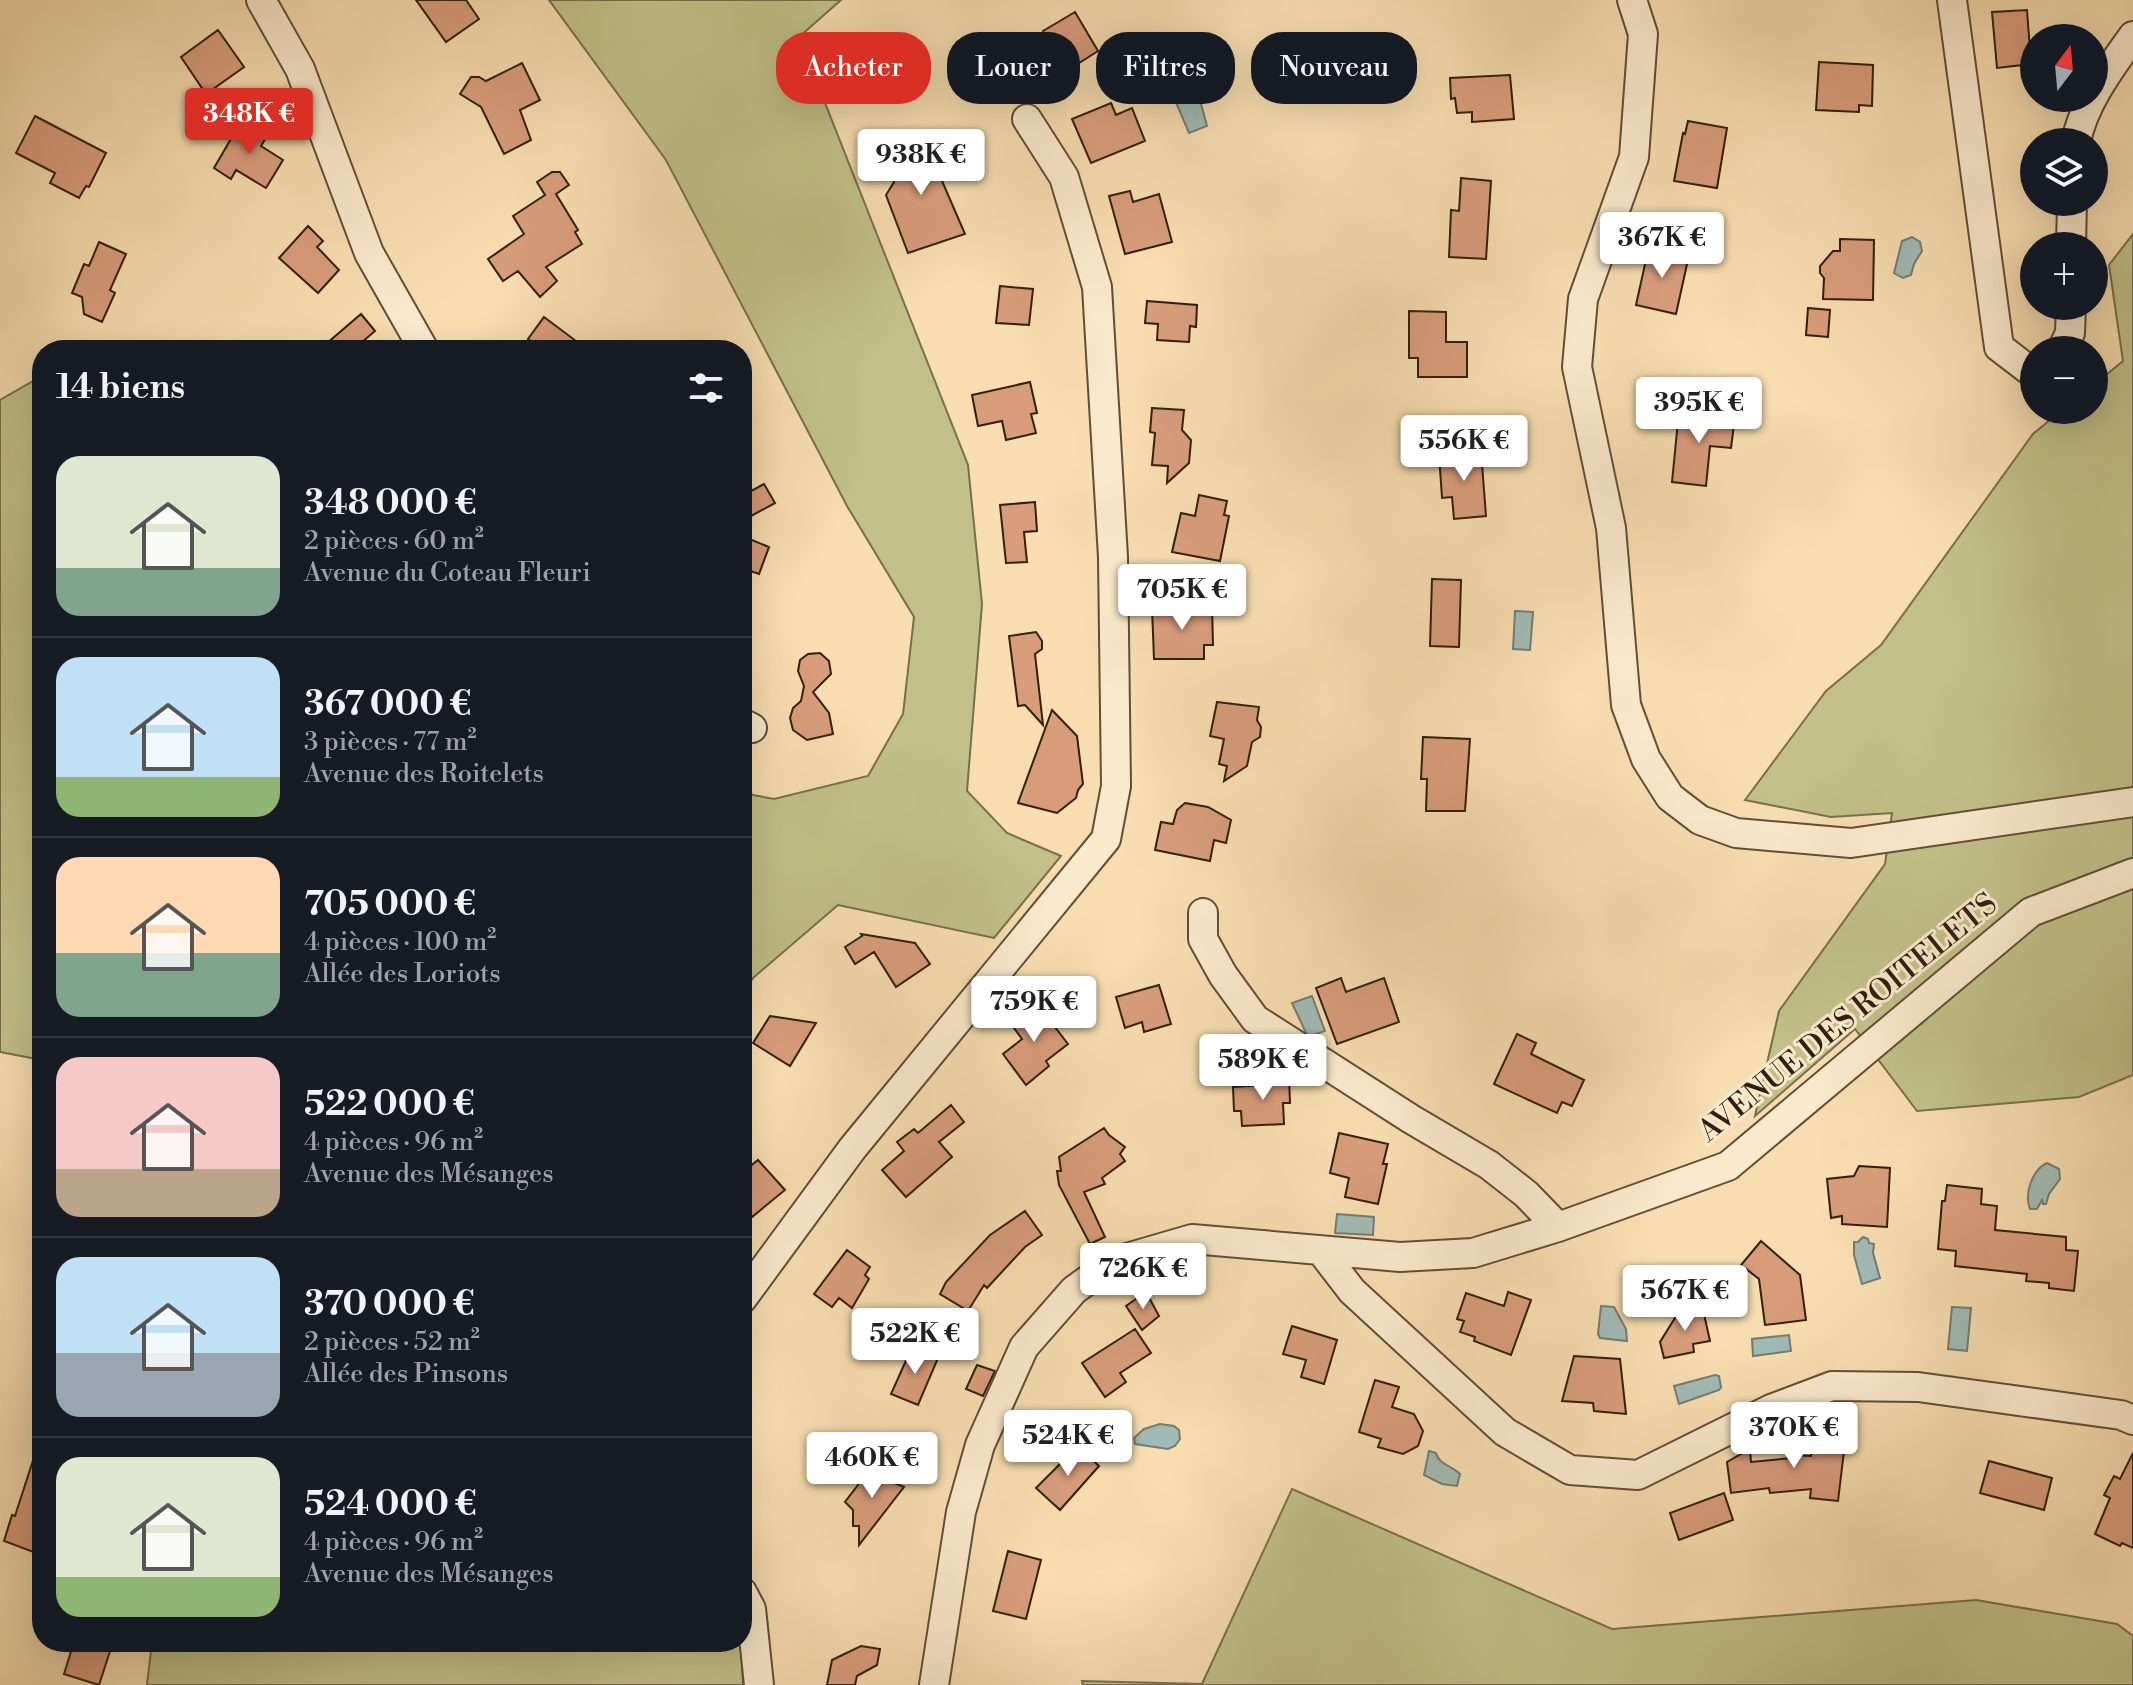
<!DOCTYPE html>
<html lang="fr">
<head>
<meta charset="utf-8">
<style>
  body { margin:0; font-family:"Libre Bodoni",serif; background:#242831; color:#f1f3f6; height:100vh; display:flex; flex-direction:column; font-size:30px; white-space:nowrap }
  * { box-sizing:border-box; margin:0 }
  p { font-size:26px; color:#9ea1a6 }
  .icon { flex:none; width:44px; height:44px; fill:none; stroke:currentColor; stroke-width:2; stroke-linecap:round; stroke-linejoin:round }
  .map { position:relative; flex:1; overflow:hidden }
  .drawer { position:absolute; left:32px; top:340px; width:720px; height:1312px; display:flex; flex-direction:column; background:#171b24; border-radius:32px; box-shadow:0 8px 32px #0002 }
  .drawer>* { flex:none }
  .hud { position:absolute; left:776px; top:32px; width:760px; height:72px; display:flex; gap:16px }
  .needle { width:52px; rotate:16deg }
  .buttons { position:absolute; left:2020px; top:24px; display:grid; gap:16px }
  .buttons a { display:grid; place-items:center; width:88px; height:88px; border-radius:50%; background:#171b24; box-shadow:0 8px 32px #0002; font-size:40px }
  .price { position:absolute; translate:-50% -68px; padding:0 18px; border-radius:8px; background:#fff; color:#222; font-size:26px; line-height:52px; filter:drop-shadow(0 2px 4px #0008) }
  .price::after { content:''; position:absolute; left:50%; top:48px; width:24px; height:18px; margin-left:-12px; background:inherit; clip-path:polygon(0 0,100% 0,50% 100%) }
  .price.on { background:#d93025; color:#fff }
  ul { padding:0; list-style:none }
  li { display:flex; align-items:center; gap:24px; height:200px; padding:0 24px }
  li+li { border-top:2px solid #363941 }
  li span { display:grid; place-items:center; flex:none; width:224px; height:160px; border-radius:24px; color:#555 }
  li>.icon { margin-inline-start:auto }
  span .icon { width:96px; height:96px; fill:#fffc; stroke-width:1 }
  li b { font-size:34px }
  h2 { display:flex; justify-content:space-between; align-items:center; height:96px; padding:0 24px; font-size:34px }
  .tag { padding:0 28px; border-radius:32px; background:#171b24; box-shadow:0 8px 32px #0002; font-size:28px; line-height:72px }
  .tag.on { background:#d93025; color:#fff }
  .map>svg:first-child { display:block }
  .green { fill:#c1c088; stroke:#786f4b; stroke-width:2 }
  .water { fill:#a1bab5; stroke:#747c72; stroke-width:2 }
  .building { fill:#d89c7b; stroke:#301e0e; stroke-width:2 }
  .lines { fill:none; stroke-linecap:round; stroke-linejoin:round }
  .street-casing { stroke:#624e36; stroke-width:32 }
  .street { stroke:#fae9cc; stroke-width:28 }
  .labels { text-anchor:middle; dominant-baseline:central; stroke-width:6; stroke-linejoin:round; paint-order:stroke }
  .street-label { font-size:30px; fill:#301e0e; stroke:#fae9cc }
</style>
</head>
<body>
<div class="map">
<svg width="2133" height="1685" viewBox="0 0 2133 1685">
  <rect width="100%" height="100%" fill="#f7ddb0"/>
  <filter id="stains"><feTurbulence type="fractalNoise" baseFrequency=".0025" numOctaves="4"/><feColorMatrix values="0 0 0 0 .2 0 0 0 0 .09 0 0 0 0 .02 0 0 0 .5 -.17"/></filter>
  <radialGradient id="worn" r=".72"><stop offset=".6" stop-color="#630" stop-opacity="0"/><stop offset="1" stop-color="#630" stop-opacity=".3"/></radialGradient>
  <!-- green -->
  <path class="green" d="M 549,0 L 841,0 L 799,37 L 968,465 L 982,604 L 967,791 L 1007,833 L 1061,856 L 994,938 L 838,905 L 753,978 L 742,996 L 742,787 L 753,795 L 774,799 L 868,776 L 903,714 L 914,617 L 847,506 L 666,160 Z
    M 2133,234 L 2133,1075 L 2079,1097 L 1917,1111 L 1855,1029 L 1755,1116 L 1779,1011 L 1885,864 L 1892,813 L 1831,817 L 1745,800 L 1826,691 L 1881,645 L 2033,434 L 2062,410 L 2094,410 L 2094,385 L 2123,361 L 2109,265 Z
    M 42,376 L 42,1060 L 0,1052 L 0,400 Z
    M 1292,1489 L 1612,1629 L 1976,1600 L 2117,1624 L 2133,1636 L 2133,1685 L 1083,1685 L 1082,1681 L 1202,1684 Z
    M 152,1642 L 741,1642 L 743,1685 L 147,1685 Z"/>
  <!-- water -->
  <path class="water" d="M 1190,85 L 1201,104 L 1207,126 L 1189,133 L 1172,93 Z
    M 1912,237 L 1920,242 L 1922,251 L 1914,264 L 1911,275 L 1903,278 L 1894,273 L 1902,241 Z
    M 1515,611 L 1533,612 L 1530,650 L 1513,649 Z
    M 1312,996 L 1325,1031 L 1308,1037 L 1292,1003 Z
    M 2047,1163 L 2059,1169 L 2060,1179 L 2049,1194 L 2046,1204 L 2043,1204 L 2042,1200 L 2037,1209 L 2030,1209 C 2024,1194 2032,1170 2047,1163 Z
    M 1337,1214 L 1374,1217 L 1373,1235 L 1335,1233 Z
    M 1863,1237 L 1868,1239 L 1869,1243 L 1874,1244 L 1873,1253 L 1880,1278 L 1862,1284 L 1854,1255 L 1854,1242 L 1858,1242 Z
    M 1601,1306 L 1614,1307 L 1626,1329 L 1627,1341 L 1600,1338 L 1598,1334 Z
    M 1952,1307 L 1971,1308 L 1967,1351 L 1948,1349 Z
    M 1789,1335 L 1791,1351 L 1753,1356 L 1752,1339 Z
    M 1715,1375 L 1719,1376 L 1721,1387 L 1719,1390 L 1679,1404 L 1674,1386 Z
    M 1160,1424 L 1174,1426 L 1179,1430 L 1180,1439 L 1175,1446 L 1168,1449 L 1135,1444 L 1134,1438 L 1144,1429 Z
    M 1429,1451 L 1436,1453 C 1439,1465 1453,1466 1460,1474 L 1457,1486 L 1442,1484 L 1424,1475 Z"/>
  <!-- building -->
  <path class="building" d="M 416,0 L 466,0 L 479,19 L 446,42 Z
    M 2027,10 L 2031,64 L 1997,68 L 1992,12 Z
    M 1075,12 L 1098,51 L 1068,70 L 1043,31 Z
    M 218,30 L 244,67 L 206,94 L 181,57 Z
    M 887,43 L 891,52 L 904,48 L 918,85 L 901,91 L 889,88 L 867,95 L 852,62 L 862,58 L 860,53 Z
    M 1819,62 L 1873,65 L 1872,106 L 1859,105 L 1859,112 L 1816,110 Z
    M 522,63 L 540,100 L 520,110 L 531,140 L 504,154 L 481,107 L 460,94 L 471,77 L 479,77 L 486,81 Z
    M 1510,75 L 1514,119 L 1472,122 L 1472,112 L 1457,113 L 1455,98 L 1451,99 L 1450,78 Z
    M 1111,103 L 1116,115 L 1132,108 L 1145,141 L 1091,163 L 1072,119 Z
    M 35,116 L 106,153 L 89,187 L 86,186 L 79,198 L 50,183 L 55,173 L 16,153 Z
    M 242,120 L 267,136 L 261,146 L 283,160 L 266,188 L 236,170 L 231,179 L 214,168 Z
    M 1688,121 L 1727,128 L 1717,188 L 1674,181 L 1683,133 L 1685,134 Z
    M 929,136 L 933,153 L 937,154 L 942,181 L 965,234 L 908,253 L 886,195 L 894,182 L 885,154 L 911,141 L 914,145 Z
    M 552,172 L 560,172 L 569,185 L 556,194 L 578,230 L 575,232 L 582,244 L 546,267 L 557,281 L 540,297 L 518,271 L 503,281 L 488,259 L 524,234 L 513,216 L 545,195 L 537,182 Z
    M 1461,178 L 1491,181 L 1486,259 L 1449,257 L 1451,210 L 1459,211 Z
    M 1130,191 L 1133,202 L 1159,194 L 1172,242 L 1125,254 L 1109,196 Z
    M 308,226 L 323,241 L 317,247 L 339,270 L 318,293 L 279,258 Z
    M 1840,239 L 1874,240 L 1873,300 L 1823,299 L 1824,278 L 1820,273 L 1820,266 L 1833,251 L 1840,251 Z
    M 99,242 L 126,254 L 110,290 L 115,293 L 102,322 L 84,314 L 82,297 L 72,293 L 84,264 L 89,266 Z
    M 1649,246 L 1689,255 L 1676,314 L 1636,305 Z
    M 1000,286 L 1033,289 L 1029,325 L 996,323 Z
    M 1147,301 L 1197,305 L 1196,327 L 1190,326 L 1189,342 L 1157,340 L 1158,324 L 1145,323 Z
    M 1808,308 L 1830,310 L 1828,337 L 1806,335 Z
    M 1409,311 L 1446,312 L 1446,342 L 1467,342 L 1467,377 L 1418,377 L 1418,358 L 1409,358 Z
    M 361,314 L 375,331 L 353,350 L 319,350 Z
    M 544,317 L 588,350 L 540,348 L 528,339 Z
    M 1030,382 L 1037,413 L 1031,414 L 1036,433 L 1006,440 L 1002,421 L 978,426 L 972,395 Z
    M 1152,408 L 1184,410 L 1182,430 L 1191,440 L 1189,463 L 1167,483 L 1168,466 L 1152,465 L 1155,433 L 1150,432 Z
    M 1679,411 L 1735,417 L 1731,448 L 1710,446 L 1706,486 L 1672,482 Z
    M 1481,451 L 1486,516 L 1454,519 L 1452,497 L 1442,498 L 1439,454 Z
    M 764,484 L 775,503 L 751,516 L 742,496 Z
    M 1199,495 L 1227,501 L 1224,515 L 1229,516 L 1220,561 L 1172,552 L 1181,513 L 1195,516 Z
    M 1035,502 L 1037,531 L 1024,532 L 1027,562 L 1006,563 L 1000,505 Z
    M 742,536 L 769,547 L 759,574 L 742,568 Z
    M 1432,579 L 1461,580 L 1459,647 L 1430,646 Z
    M 1189,605 L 1212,606 L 1213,645 L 1204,645 L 1204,659 L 1154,659 L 1152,609 Z
    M 1036,632 L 1042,641 L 1042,649 L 1035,654 L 1043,725 L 1025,705 L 1018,706 L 1009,636 Z
    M 820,653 L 829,661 L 831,674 L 813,692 L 829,713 L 833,734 L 807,740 L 793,730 L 790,718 L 793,708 L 801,701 L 804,686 L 798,671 L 800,660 L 808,654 Z
    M 1217,702 L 1259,707 L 1257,720 L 1261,727 L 1260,737 L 1252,742 L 1247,766 L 1224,781 L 1227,766 L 1219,764 L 1224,739 L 1210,736 Z
    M 1052,710 L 1077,736 L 1083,784 L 1078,790 L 1076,798 L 1057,813 L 1018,803 Z
    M 1423,737 L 1470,739 L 1465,811 L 1426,811 L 1427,779 L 1421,779 Z
    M 1185,803 L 1208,807 L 1231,820 L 1226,843 L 1214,840 L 1210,861 L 1155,850 L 1161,822 L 1173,824 L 1177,810 Z
    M 861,934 L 915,943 L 930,964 L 896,987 L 874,952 L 855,964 L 845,947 L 862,936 Z
    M 1341,978 L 1346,992 L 1384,978 L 1399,1022 L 1337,1044 L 1316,988 Z
    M 1159,985 L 1171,1024 L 1144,1032 L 1142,1022 L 1125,1028 L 1116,997 Z
    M 1034,1007 L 1038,1012 L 1041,1009 L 1068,1044 L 1046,1061 L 1049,1066 L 1026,1085 L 1003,1054 L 1022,1039 L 1014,1028 L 1021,1024 L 1013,1012 Z
    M 770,1016 L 816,1023 L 790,1066 L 753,1043 Z
    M 1517,1034 L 1536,1043 L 1531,1054 L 1584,1080 L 1572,1106 L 1562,1102 L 1557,1113 L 1494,1084 Z
    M 1289,1077 L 1290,1103 L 1283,1103 L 1284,1124 L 1242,1126 L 1241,1111 L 1234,1111 L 1233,1087 L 1262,1085 L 1261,1079 Z
    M 951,1105 L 964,1122 L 939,1142 L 952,1157 L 906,1197 L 882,1170 L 904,1151 L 897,1142 L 914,1129 L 918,1133 Z
    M 1104,1128 L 1109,1135 L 1125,1147 L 1120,1154 L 1125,1161 L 1102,1178 L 1105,1184 L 1084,1192 L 1105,1237 L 1090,1244 L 1059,1185 L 1057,1171 L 1061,1171 L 1059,1157 Z
    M 1339,1133 L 1388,1144 L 1383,1164 L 1387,1164 L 1378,1204 L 1345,1197 L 1349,1178 L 1330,1173 Z
    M 758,1160 L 785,1190 L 752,1217 L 742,1205 L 742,1173 Z
    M 1859,1166 L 1890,1168 L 1887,1227 L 1842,1224 L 1842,1216 L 1831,1218 L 1827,1179 L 1854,1176 Z
    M 1947,1185 L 1982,1189 L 1981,1204 L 1997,1206 L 1995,1230 L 2066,1237 L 2066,1250 L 2078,1251 L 2074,1291 L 2049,1288 L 2049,1283 L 2026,1281 L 2027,1274 L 1955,1266 L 1956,1251 L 1938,1249 L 1942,1201 L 1945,1201 Z
    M 1025,1211 L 1042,1235 L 1025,1247 L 987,1288 L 984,1285 L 968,1311 L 940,1294 L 946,1282 L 990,1235 Z
    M 1761,1241 L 1800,1275 L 1806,1320 L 1765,1325 L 1759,1279 L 1741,1265 Z
    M 847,1250 L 870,1267 L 865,1275 L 869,1279 L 852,1308 L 839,1298 L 832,1307 L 814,1294 Z
    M 1146,1292 L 1159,1316 L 1142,1330 L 1126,1306 Z
    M 1508,1292 L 1531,1300 L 1511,1355 L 1474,1341 L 1475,1337 L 1460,1332 L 1464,1321 L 1457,1319 L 1466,1293 L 1504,1306 Z
    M 1702,1305 L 1710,1341 L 1693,1344 L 1694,1352 L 1664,1358 L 1660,1342 L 1680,1310 Z
    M 1292,1326 L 1337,1340 L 1324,1384 L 1301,1377 L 1306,1360 L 1283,1354 Z
    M 1135,1329 L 1151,1353 L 1120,1373 L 1126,1382 L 1105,1397 L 1082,1363 Z
    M 913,1345 L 938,1358 L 918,1405 L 891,1394 Z
    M 1574,1356 L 1620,1359 L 1626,1414 L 1594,1411 L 1593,1403 L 1562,1401 Z
    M 977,1365 L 995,1371 L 983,1396 L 966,1389 Z
    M 1375,1380 L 1399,1387 L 1392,1407 L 1414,1414 L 1423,1431 L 1418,1446 L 1403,1454 L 1378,1447 L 1381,1439 L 1359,1432 Z
    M 1814,1430 L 1846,1434 L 1838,1501 L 1810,1498 L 1811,1489 L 1770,1493 L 1769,1488 L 1731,1493 L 1727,1462 L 1750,1449 L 1751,1462 L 1792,1458 L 1792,1455 L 1811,1456 Z
    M 38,1445 L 42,1446 L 42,1537 L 36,1553 L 4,1541 L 12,1515 L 15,1516 Z
    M 1078,1446 L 1099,1466 L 1060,1510 L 1036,1488 Z
    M 2133,1453 L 2133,1548 L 2122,1543 L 2120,1546 L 2095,1534 L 2110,1498 L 2104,1495 L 2114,1476 L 2120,1479 Z
    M 1989,1461 L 2052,1478 L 2044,1510 L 1980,1493 Z
    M 874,1464 L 888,1476 L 887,1480 L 904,1487 L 859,1545 L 859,1526 L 853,1526 L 853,1510 L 845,1502 Z
    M 1724,1493 L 1733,1520 L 1679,1540 L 1670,1513 Z
    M 1008,1551 L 1041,1560 L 1026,1619 L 993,1611 Z
    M 74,1642 L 113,1642 L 99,1685 L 64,1674 Z
    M 861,1646 L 880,1649 L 877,1665 L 857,1676 L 855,1685 L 827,1685 L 832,1660 Z"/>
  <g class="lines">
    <defs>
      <path id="street" d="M 261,0 L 300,69 L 369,253 L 424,350
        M 1632,0 L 1643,34 L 1634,157 L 1583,299 L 1577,367 L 1611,528 L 1626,705 L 1646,759 L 1670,797 L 1700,820 L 1736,833 L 1851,843 L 2133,802
        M 1952,0 L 1999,347 L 2029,370 L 2034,368
        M 2076,142 C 2083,104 2111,67 2133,36
        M 2071,246 L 2072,202
        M 2062,350 L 2070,333 L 2071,306
        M 742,723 L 752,728
        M 1203,913 L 1203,939 L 1223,975 L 1255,1019 L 1411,1119 L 1489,1165 L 1526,1194 L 1558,1227
        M 1322,1252 L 1352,1291 L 1505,1432 L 1570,1470 L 1638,1475 L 1771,1409 L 1832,1386 L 1918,1387 L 2121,1415 L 2133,1420
        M 742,1299 L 852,1149 L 1106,839 L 1116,786 L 1113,557 L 1097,287 L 1064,177 L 1027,119
        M 742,1592 L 751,1609 L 759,1685
        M 934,1685 L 961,1512 L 980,1445 L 1024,1347 L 1074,1290 L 1113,1262 L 1192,1239 L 1400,1257 L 1473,1253 L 1558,1227 L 1728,1166 L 2031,912 L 2133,873"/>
    </defs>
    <!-- street casing -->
    <use href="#street" class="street-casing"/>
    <!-- street -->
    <use href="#street" class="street"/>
  </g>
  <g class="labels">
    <!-- street labels -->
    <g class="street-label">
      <text transform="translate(1848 1018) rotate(-39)">AVENUE DES ROITELETS</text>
    </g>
  </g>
  <rect width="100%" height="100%" filter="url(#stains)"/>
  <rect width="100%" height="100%" fill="url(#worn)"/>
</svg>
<div class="buttons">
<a><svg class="needle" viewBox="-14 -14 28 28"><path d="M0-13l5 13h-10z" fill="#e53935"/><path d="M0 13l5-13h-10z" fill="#9ea1a6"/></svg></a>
<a><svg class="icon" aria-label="layers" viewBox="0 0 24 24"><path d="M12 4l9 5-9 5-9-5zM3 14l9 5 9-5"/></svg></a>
<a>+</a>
<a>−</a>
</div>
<b class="price on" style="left:249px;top:156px">348K €</b>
<b class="price" style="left:921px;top:197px">938K €</b>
<b class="price" style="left:1662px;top:280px">367K €</b>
<b class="price" style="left:1699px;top:445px">395K €</b>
<b class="price" style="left:1464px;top:483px">556K €</b>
<b class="price" style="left:1182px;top:632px">705K €</b>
<b class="price" style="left:1034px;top:1044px">759K €</b>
<b class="price" style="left:1263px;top:1102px">589K €</b>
<b class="price" style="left:1143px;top:1311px">726K €</b>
<b class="price" style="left:1685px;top:1333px">567K €</b>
<b class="price" style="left:915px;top:1376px">522K €</b>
<b class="price" style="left:1794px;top:1470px">370K €</b>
<b class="price" style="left:1068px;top:1478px">524K €</b>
<b class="price" style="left:872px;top:1500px">460K €</b>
<div class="hud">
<a class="tag on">Acheter</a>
<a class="tag">Louer</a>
<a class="tag">Filtres</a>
<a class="tag">Nouveau</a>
</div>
<section class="drawer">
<h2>14 biens<svg class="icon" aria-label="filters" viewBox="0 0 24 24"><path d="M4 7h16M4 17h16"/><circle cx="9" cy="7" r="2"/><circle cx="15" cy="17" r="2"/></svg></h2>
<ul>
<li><span style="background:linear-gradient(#dfe7d0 70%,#7fa58c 0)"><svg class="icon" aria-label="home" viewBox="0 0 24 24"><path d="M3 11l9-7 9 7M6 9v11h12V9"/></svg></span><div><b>348 000 €</b><p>2 pièces · 60 m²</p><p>Avenue du Coteau Fleuri</p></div></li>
<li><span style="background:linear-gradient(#bfe0f5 75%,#8fb573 0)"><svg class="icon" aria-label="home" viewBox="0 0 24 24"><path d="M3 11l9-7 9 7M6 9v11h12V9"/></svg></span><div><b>367 000 €</b><p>3 pièces · 77 m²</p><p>Avenue des Roitelets</p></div></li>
<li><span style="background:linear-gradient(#ffd9b3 60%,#7fa58c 0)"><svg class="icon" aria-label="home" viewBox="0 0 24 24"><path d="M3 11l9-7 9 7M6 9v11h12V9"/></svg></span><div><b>705 000 €</b><p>4 pièces · 100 m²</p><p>Allée des Loriots</p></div></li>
<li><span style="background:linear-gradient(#f6c9c9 70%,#b9a48a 0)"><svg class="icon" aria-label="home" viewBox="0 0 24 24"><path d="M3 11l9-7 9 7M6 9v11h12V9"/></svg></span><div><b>522 000 €</b><p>4 pièces · 96 m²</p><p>Avenue des Mésanges</p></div></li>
<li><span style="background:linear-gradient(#bfe0f5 60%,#9aa5b1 0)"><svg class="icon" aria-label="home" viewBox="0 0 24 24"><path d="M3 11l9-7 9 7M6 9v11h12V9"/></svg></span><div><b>370 000 €</b><p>2 pièces · 52 m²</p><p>Allée des Pinsons</p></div></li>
<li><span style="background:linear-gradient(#dfe7d0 75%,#8fb573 0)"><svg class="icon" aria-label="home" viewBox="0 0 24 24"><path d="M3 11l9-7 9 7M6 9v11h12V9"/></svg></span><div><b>524 000 €</b><p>4 pièces · 96 m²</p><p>Avenue des Mésanges</p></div></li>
</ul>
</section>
</div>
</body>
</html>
